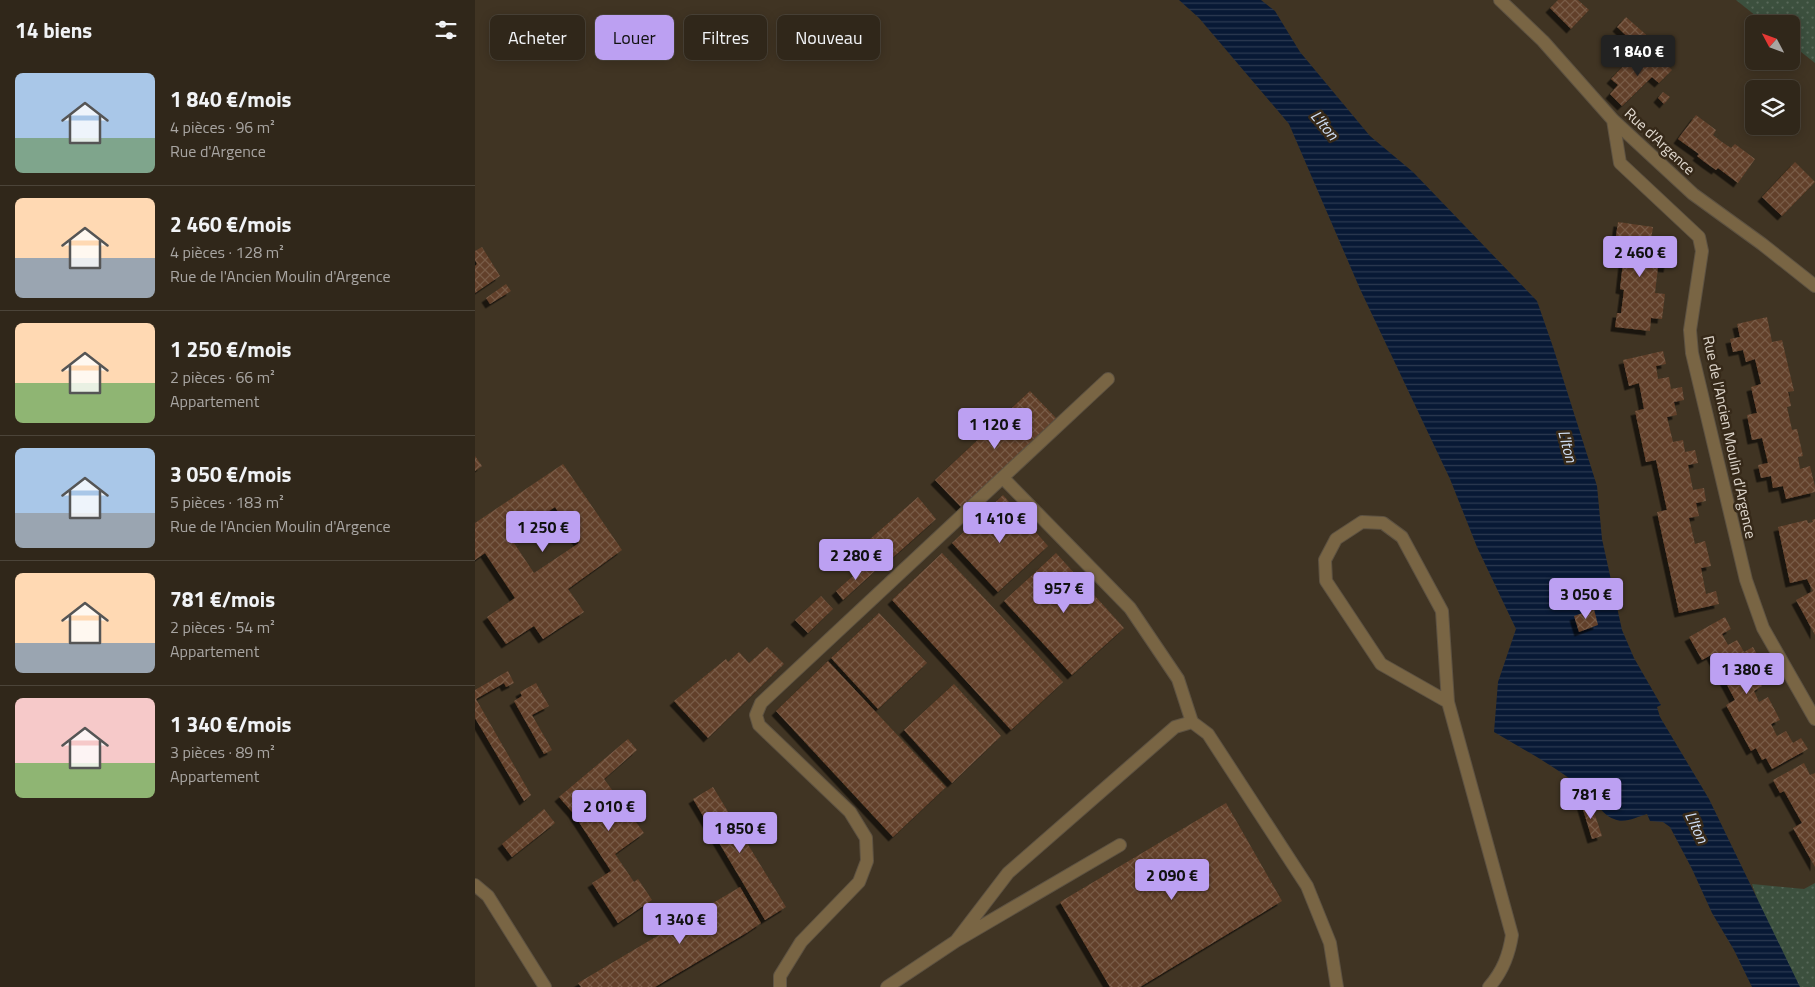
<!DOCTYPE html>
<html lang="fr">
<head>
<meta charset="utf-8">
<style>
  body { margin:0; font-family:"Titillium Web",sans-serif; background:#382f23; color:#f1f3f6; height:100vh; display:flex; flex-direction:column; font-size:19px; white-space:nowrap }
  * { box-sizing:border-box; margin:0 }
  p { font-size:16px; color:#a8a5a2 }
  .icon { flex:none; width:28px; height:28px; fill:none; stroke:currentColor; stroke-width:2; stroke-linecap:round; stroke-linejoin:round }
  .map { position:relative; flex:1; overflow:hidden }
  .side { display:flex; flex-direction:column; background:#30271a; width:475px }
  .side>* { flex:none }
  .banner { position:absolute; left:15px; top:15px; width:475px; height:45px; display:flex; gap:10px }
  .needle { width:32px; rotate:311deg }
  .controls { position:absolute; left:1270px; top:15px; display:grid; gap:10px }
  .controls a { display:grid; place-items:center; width:55px; height:55px; border-radius:8px; background:#30271a; box-shadow:0 2px 12px #0003,0 0 0 1px #4b4439; font-size:25px }
  .price { position:absolute; translate:-50% -42px; padding:0 11px; border-radius:5px; background:#bca0f2; color:#111; font-size:16px; line-height:32px; filter:drop-shadow(0 1px 2px #0008) }
  .price::after { content:''; position:absolute; left:50%; top:30px; width:15px; height:11px; margin-left:-8px; background:inherit; clip-path:polygon(0 0,100% 0,50% 100%) }
  .price.current { background:#222; color:#fff }
  ul { padding:0; list-style:none }
  li { display:flex; align-items:center; gap:15px; height:125px; padding:0 15px }
  li+li { border-top:1px solid #4b4439 }
  li span { display:grid; place-items:center; flex:none; width:140px; height:100px; border-radius:8px; color:#555 }
  li>.icon { margin-inline-start:auto }
  span .icon { width:60px; height:60px; fill:#fffc; stroke-width:1 }
  li b { font-size:21px }
  h2 { display:flex; justify-content:space-between; align-items:center; height:60px; padding:0 15px; font-size:21px }
  .tag { padding:0 18px; border-radius:8px; background:#30271a; box-shadow:0 2px 12px #0003,0 0 0 1px #4b4439; font-size:18px; line-height:45px }
  .tag.current { background:#bca0f2; color:#111 }
  main { display:flex; flex:1; min-height:0 }
  .map>svg:first-child { display:block }
  .grass { fill:url(#grass-dots) }
  .water { fill:url(#water-rules) }
  .building { fill:url(#building-cross-hatch); fill-rule:evenodd; filter:url(#shadow) }
  .lines { fill:none; stroke-linecap:round; stroke-linejoin:round }
  .service-casing { stroke:#5d5242; stroke-width:14 }
  .minor-casing { stroke:#5d5242; stroke-width:14 }
  .service { stroke:#796544; stroke-width:12 }
  .minor { stroke:#796544; stroke-width:12 }
  .labels { text-anchor:middle; dominant-baseline:central; stroke-width:5; stroke-linejoin:round; paint-order:stroke }
  .street-label { font-size:15px; fill:#e0d8ce; stroke:#362919 }
  .water-label { font-size:16px; font-style:italic; fill:#cfdef5; stroke:#362919 }
</style>
</head>
<body>
<main>
<section class="side">
<h2>14 biens<svg class="icon" aria-label="filters" viewBox="0 0 24 24"><path d="M4 7h16M4 17h16"/><circle cx="9" cy="7" r="2"/><circle cx="15" cy="17" r="2"/></svg></h2>
<ul>
<li><span style="background:linear-gradient(#a9c7e8 65%,#7fa58c 0)"><svg class="icon" aria-label="home" viewBox="0 0 24 24"><path d="M3 11l9-7 9 7M6 9v11h12V9"/></svg></span><div><b>1 840 €/mois</b><p>4 pièces · 96 m²</p><p>Rue d'Argence</p></div></li>
<li><span style="background:linear-gradient(#ffd9b3 60%,#9aa5b1 0)"><svg class="icon" aria-label="home" viewBox="0 0 24 24"><path d="M3 11l9-7 9 7M6 9v11h12V9"/></svg></span><div><b>2 460 €/mois</b><p>4 pièces · 128 m²</p><p>Rue de l'Ancien Moulin d'Argence</p></div></li>
<li><span style="background:linear-gradient(#ffd9b3 60%,#8fb573 0)"><svg class="icon" aria-label="home" viewBox="0 0 24 24"><path d="M3 11l9-7 9 7M6 9v11h12V9"/></svg></span><div><b>1 250 €/mois</b><p>2 pièces · 66 m²</p><p>Appartement</p></div></li>
<li><span style="background:linear-gradient(#a9c7e8 65%,#9aa5b1 0)"><svg class="icon" aria-label="home" viewBox="0 0 24 24"><path d="M3 11l9-7 9 7M6 9v11h12V9"/></svg></span><div><b>3 050 €/mois</b><p>5 pièces · 183 m²</p><p>Rue de l'Ancien Moulin d'Argence</p></div></li>
<li><span style="background:linear-gradient(#ffd9b3 70%,#9aa5b1 0)"><svg class="icon" aria-label="home" viewBox="0 0 24 24"><path d="M3 11l9-7 9 7M6 9v11h12V9"/></svg></span><div><b>781 €/mois</b><p>2 pièces · 54 m²</p><p>Appartement</p></div></li>
<li><span style="background:linear-gradient(#f6c9c9 65%,#8fb573 0)"><svg class="icon" aria-label="home" viewBox="0 0 24 24"><path d="M3 11l9-7 9 7M6 9v11h12V9"/></svg></span><div><b>1 340 €/mois</b><p>3 pièces · 89 m²</p><p>Appartement</p></div></li>
</ul>
</section>
<div class="map">
<svg width="1340" height="987" viewBox="0 0 1340 987">
  <defs>
    <pattern id="grass-dots" width="8" height="8" patternUnits="userSpaceOnUse" patternTransform="scale(1.25)"><rect width="8" height="8" fill="#3c503e"/><path d="M2 2h.1M6 6h.1" fill="none" stroke="#586859" stroke-width="1.8" stroke-linecap="round"/></pattern>
    <pattern id="water-rules" width="6" height="5" patternUnits="userSpaceOnUse" patternTransform="scale(1.25)"><rect width="6" height="5" fill="#081935"/><path d="M0 2.5h6" fill="none" stroke="#2c3a51"/></pattern>
    <pattern id="building-cross-hatch" width="8" height="8" patternUnits="userSpaceOnUse" patternTransform="scale(1.25)"><rect width="8" height="8" fill="#624029"/><path d="M0 0l8 8M0 8l8-8" fill="none" stroke="#785b47"/></pattern>
    <filter id="shadow"><feDropShadow dx="-4.5" dy="4.5" stdDeviation="0" flood-color="#0009"/></filter>
  </defs>
  <rect width="100%" height="100%" fill="#403423"/>
  <!-- grass -->
  <path class="grass" d="M 1261,0 L 1340,0 L 1340,63 L 1316,44 L 1316,24 L 1291,24 Z
    M 1340,883 L 1340,987 L 1312,987 L 1277,884 L 1329,889 Z"/>
  <!-- water -->
  <path class="water" d="M 704,0 L 786,0 L 800,11 L 825,52 L 895,136 L 938,172 L 1062,301 L 1078,347 L 1122,486 L 1127,539 L 1147,630 L 1159,658 L 1186,705 L 1182,707 L 1185,717 L 1234,799 L 1325,987 L 1277,987 L 1259,950 L 1237,913 L 1217,869 L 1195,827 L 1188,822 L 1175,821 L 1172,814 C 1162,817 1149,824 1139,819 C 1125,814 1120,798 1109,790 C 1082,767 1049,750 1019,732 L 1023,682 L 1041,629 L 1002,547 L 975,479 L 885,289 L 814,124 L 724,18 Z"/>
  <!-- building -->
  <path class="building" d="M 1083,0 L 1103,0 L 1114,10 L 1096,29 L 1075,8 Z
    M 1151,17 L 1176,39 L 1164,51 L 1155,43 L 1157,41 L 1142,27 Z
    M 1178,51 L 1197,70 L 1184,83 L 1177,77 L 1147,106 L 1135,94 L 1143,85 L 1136,79 L 1152,62 L 1160,69 Z
    M 1188,92 L 1195,97 L 1189,104 L 1183,98 Z
    M 1221,115 L 1241,130 L 1238,135 L 1247,142 L 1256,148 L 1260,144 L 1280,159 L 1263,183 L 1243,168 L 1241,170 L 1231,163 L 1222,156 L 1224,154 L 1203,139 Z
    M 1320,162 L 1340,182 L 1307,216 L 1287,197 Z
    M 1143,222 L 1178,227 L 1176,240 L 1186,242 L 1185,254 L 1195,255 L 1193,268 L 1183,267 L 1180,293 L 1190,294 L 1187,319 L 1176,318 L 1175,331 L 1140,327 L 1142,313 L 1146,313 L 1149,290 L 1145,289 L 1148,262 L 1153,262 L 1155,251 L 1144,250 L 1146,237 L 1141,236 Z
    M 7,247 L 25,276 L 0,293 L 0,266 L 2,264 L 0,260 L 0,251 Z
    M 31,284 L 36,291 L 15,304 L 11,298 Z
    M 1292,317 L 1297,342 L 1307,340 L 1319,391 L 1313,392 L 1316,406 L 1312,407 L 1317,430 L 1322,429 L 1328,456 L 1323,457 L 1325,469 L 1335,466 L 1340,487 L 1340,492 L 1311,499 L 1308,486 L 1298,488 L 1296,476 L 1286,478 L 1283,465 L 1293,463 L 1287,438 L 1277,440 L 1272,415 L 1282,413 L 1276,387 L 1286,384 L 1280,359 L 1271,362 L 1268,350 L 1258,352 L 1255,339 L 1265,337 L 1262,324 Z
    M 1188,351 L 1191,364 L 1181,366 L 1183,379 L 1194,377 L 1196,389 L 1207,387 L 1209,400 L 1199,402 L 1202,415 L 1192,417 L 1198,442 L 1208,440 L 1210,452 L 1220,450 L 1223,463 L 1213,465 L 1218,490 L 1229,488 L 1231,501 L 1221,503 L 1224,516 L 1214,518 L 1220,544 L 1230,541 L 1236,566 L 1226,568 L 1231,594 L 1241,591 L 1244,604 L 1204,613 L 1182,512 L 1192,510 L 1181,460 L 1171,462 L 1160,411 L 1169,409 L 1164,383 L 1154,386 L 1148,360 Z
    M 555,391 L 581,418 L 487,508 L 460,480 Z
    M 0,456 L 7,466 L 0,471 Z
    M 88,464 L 147,550 L 93,589 L 109,612 L 68,639 L 59,626 L 31,644 L 12,617 L 40,598 L 10,553 L 0,560 L 0,523 ZM 80,507 L 104,543 L 59,573 L 35,537 Z
    M 528,495 L 573,546 L 523,592 L 477,543 Z
    M 443,497 L 461,519 L 414,561 L 395,539 Z
    M 1340,519 L 1340,635 L 1321,600 L 1338,591 L 1332,579 L 1315,583 L 1303,527 L 1332,520 L 1333,523 L 1338,522 L 1337,520 Z
    M 467,553 L 588,682 L 536,730 L 417,600 Z
    M 581,553 L 649,628 L 597,675 L 529,601 Z
    M 394,562 L 401,570 L 368,600 L 361,591 Z
    M 346,596 L 358,609 L 333,633 L 320,620 Z
    M 1119,609 L 1123,625 L 1104,632 L 1099,616 Z
    M 404,613 L 452,663 L 403,709 L 356,658 Z
    M 1250,617 L 1256,629 L 1247,634 L 1253,645 L 1262,640 L 1269,652 L 1278,647 L 1290,670 L 1281,675 L 1287,686 L 1279,691 L 1284,702 L 1293,697 L 1305,720 L 1296,724 L 1302,736 L 1311,731 L 1318,743 L 1326,738 L 1333,749 L 1297,769 L 1291,758 L 1287,760 L 1281,748 L 1276,751 L 1251,705 L 1260,700 L 1236,655 L 1227,660 L 1214,637 Z
    M 292,647 L 309,664 L 233,738 L 199,701 L 251,659 L 253,662 L 264,652 L 274,663 Z
    M 353,661 L 471,787 L 418,837 L 301,711 Z
    M 33,671 L 39,683 L 31,687 L 29,683 L 1,699 L 56,795 L 49,801 L 0,718 L 0,690 Z
    M 61,683 L 74,706 L 57,715 L 77,750 L 69,754 L 39,701 L 47,696 L 45,692 Z
    M 479,684 L 526,736 L 477,783 L 429,730 Z
    M 153,739 L 162,750 L 129,779 L 169,833 L 140,854 L 159,882 L 163,879 L 177,900 L 143,923 L 117,883 L 136,871 L 98,813 L 84,797 Z
    M 1329,763 L 1335,775 L 1340,773 L 1340,867 L 1318,828 L 1327,823 L 1309,791 L 1305,793 L 1298,780 Z
    M 238,787 L 311,907 L 290,920 L 218,799 Z
    M 1115,800 L 1127,836 L 1117,839 L 1106,803 Z
    M 751,803 L 807,901 L 665,987 L 635,987 L 585,902 Z
    M 69,809 L 80,823 L 37,857 L 27,844 Z
    M 265,887 L 286,923 L 273,932 L 180,987 L 106,987 L 103,983 Z"/>
  <g class="lines">
    <defs>
      <path id="service" d="M 528,478 L 655,608 L 703,679 L 717,722
        M 973,702 L 906,664 L 851,581 L 850,560 L 861,539 L 887,522 L 908,523 L 927,537 L 967,611 L 973,702 L 1037,935 C 1034,955 1028,971 1014,987
        M 645,845 L 481,941 L 533,873 L 700,727 L 717,722 L 733,734 L 832,886 L 855,943 L 862,987
        M 0,885 L 13,896 L 70,987
        M 305,987 L 305,976 L 326,942 L 384,882 L 392,861 L 391,838 L 375,812 L 284,725 L 281,715 L 286,703 L 633,379
        M 412,987 L 481,941"/>
      <path id="minor" d="M 1025,0 L 1068,41 L 1138,120 L 1218,194 L 1287,244 L 1340,286
        M 1138,120 L 1145,163 L 1224,237 L 1227,251 L 1215,330 L 1217,353 L 1271,580 L 1288,628 L 1340,719"/>
    </defs>
    <!-- service casing -->
    <use href="#service" class="service-casing"/>
    <!-- minor casing -->
    <use href="#minor" class="minor-casing"/>
    <!-- service -->
    <use href="#service" class="service"/>
    <!-- minor -->
    <use href="#minor" class="minor"/>
  </g>
  <g class="labels">
    <!-- street labels -->
    <g class="street-label">
      <text transform="translate(1185 141) rotate(43)">Rue d'Argence</text>
      <text transform="translate(1255 437) rotate(78)">Rue de l'Ancien Moulin d'Argence</text>
    </g>
    <!-- water labels -->
    <g class="water-label">
      <text transform="translate(850 125) rotate(50)">L'Iton</text>
      <text transform="translate(1093 446) rotate(75)">L'Iton</text>
      <text transform="translate(1222 827) rotate(65)">L'Iton</text>
    </g>
  </g>
</svg>
<div class="controls">
<a><svg class="needle" viewBox="-14 -14 28 28"><path d="M0-13l5 13h-10z" fill="#e53935"/><path d="M0 13l5-13h-10z" fill="#a8a5a2"/></svg></a>
<a><svg class="icon" aria-label="layers" viewBox="0 0 24 24"><path d="M12 4l9 5-9 5-9-5zM3 14l9 5 9-5"/></svg></a>
</div>
<b class="price current" style="left:1163px;top:77px">1 840 €</b>
<b class="price" style="left:1165px;top:278px">2 460 €</b>
<b class="price" style="left:520px;top:450px">1 120 €</b>
<b class="price" style="left:525px;top:544px">1 410 €</b>
<b class="price" style="left:68px;top:553px">1 250 €</b>
<b class="price" style="left:381px;top:581px">2 280 €</b>
<b class="price" style="left:589px;top:614px">957 €</b>
<b class="price" style="left:1111px;top:620px">3 050 €</b>
<b class="price" style="left:1272px;top:695px">1 380 €</b>
<b class="price" style="left:1116px;top:820px">781 €</b>
<b class="price" style="left:134px;top:832px">2 010 €</b>
<b class="price" style="left:265px;top:854px">1 850 €</b>
<b class="price" style="left:697px;top:901px">2 090 €</b>
<b class="price" style="left:205px;top:945px">1 340 €</b>
<div class="banner">
<a class="tag">Acheter</a>
<a class="tag current">Louer</a>
<a class="tag">Filtres</a>
<a class="tag">Nouveau</a>
</div>
</div>
</main>
</body>
</html>
